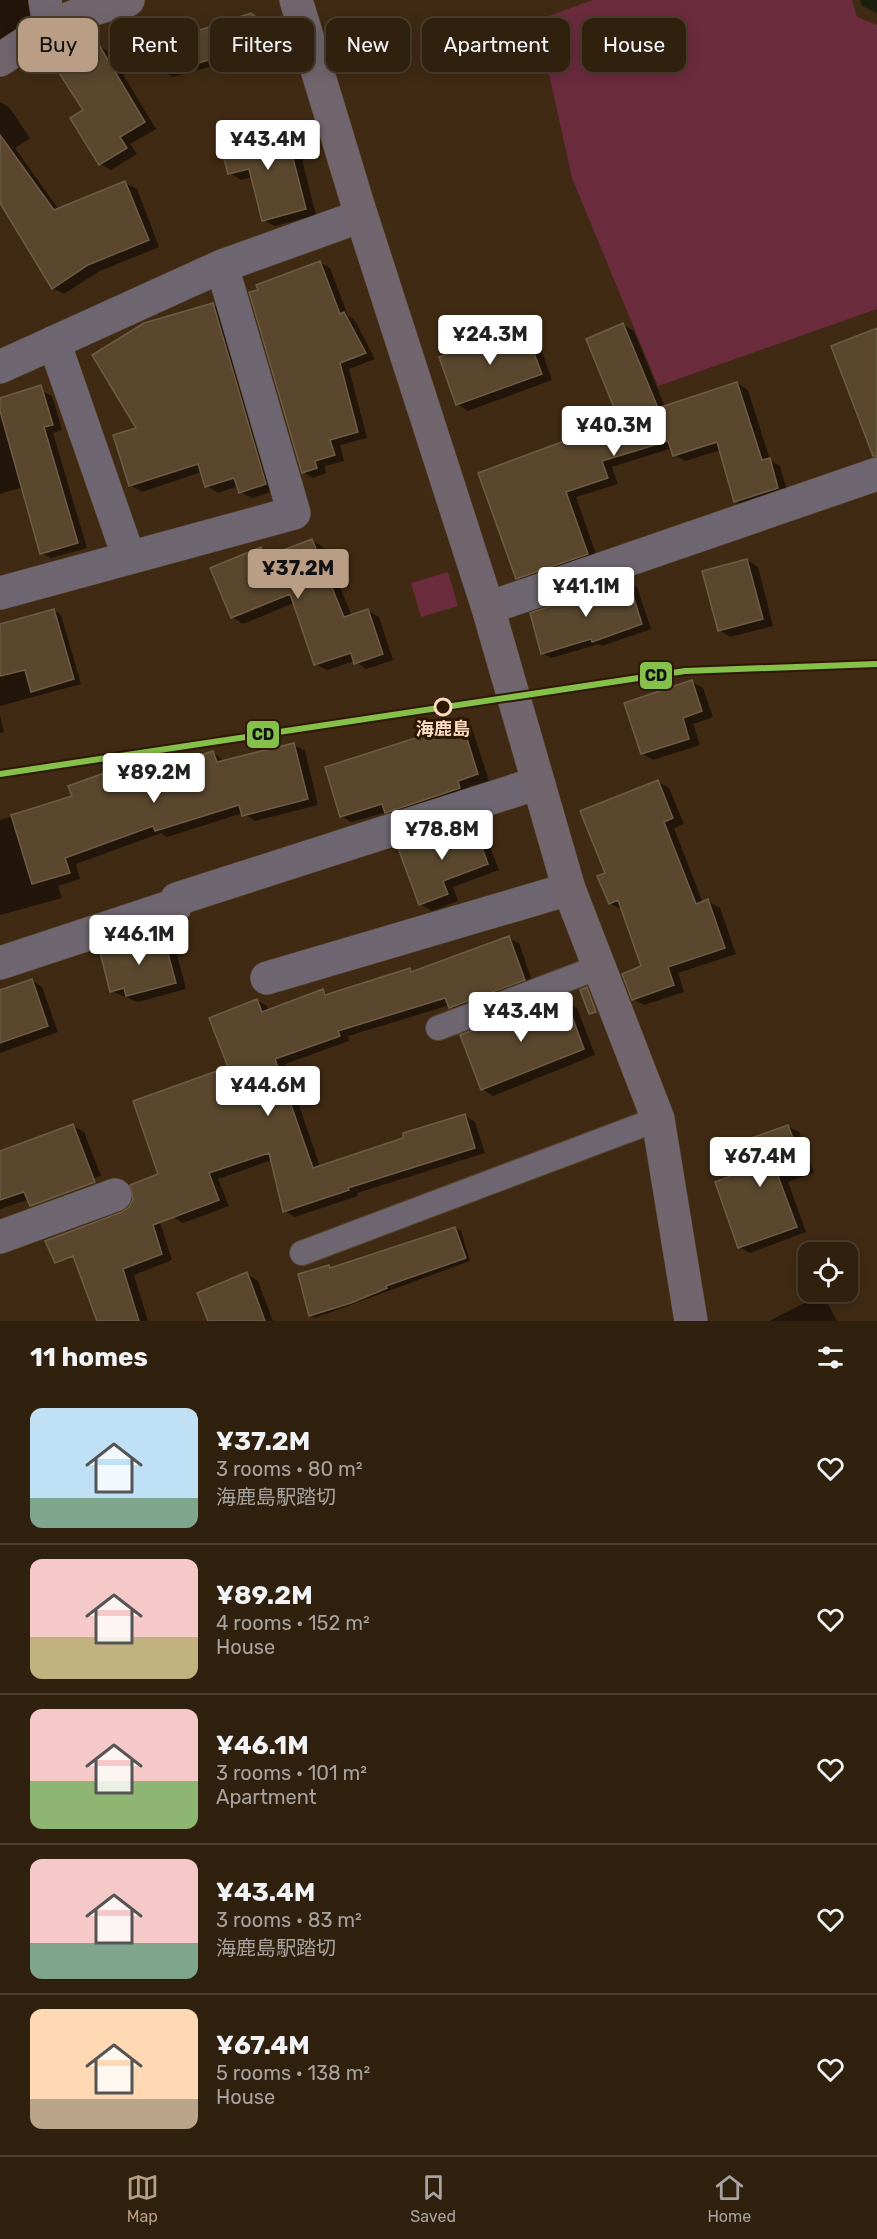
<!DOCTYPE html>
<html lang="en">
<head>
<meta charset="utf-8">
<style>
  body { margin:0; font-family:Rubik,"Noto Sans JP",sans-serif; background:#382817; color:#f1f3f6; height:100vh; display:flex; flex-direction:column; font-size:22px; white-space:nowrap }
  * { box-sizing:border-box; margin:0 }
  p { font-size:20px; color:#a8a39e }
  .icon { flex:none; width:33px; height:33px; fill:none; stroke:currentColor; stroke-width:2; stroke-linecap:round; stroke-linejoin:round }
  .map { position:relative; height:1321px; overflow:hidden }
  .side { display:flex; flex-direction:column; background:#30200e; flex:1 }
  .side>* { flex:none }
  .top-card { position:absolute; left:18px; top:18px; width:842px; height:54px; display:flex; gap:12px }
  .buttons { position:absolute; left:798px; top:1242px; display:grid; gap:12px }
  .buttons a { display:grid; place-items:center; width:60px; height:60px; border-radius:12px; background:#30200e; box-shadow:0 3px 15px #0003,0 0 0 2px #4b3e2e; font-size:30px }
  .price { position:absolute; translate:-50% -51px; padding:0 14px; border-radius:6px; background:#fff; color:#222; font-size:20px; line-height:39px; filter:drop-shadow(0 2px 3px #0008) }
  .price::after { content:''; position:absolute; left:50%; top:36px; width:18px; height:14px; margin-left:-9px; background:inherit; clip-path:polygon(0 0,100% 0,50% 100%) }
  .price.current { background:#b99d85; color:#111 }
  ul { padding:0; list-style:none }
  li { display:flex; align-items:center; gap:18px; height:150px; padding:0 30px }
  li+li { border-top:2px solid #4b3e2e }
  li span { display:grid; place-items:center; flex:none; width:168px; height:120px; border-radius:12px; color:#555 }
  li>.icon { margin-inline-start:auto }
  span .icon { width:72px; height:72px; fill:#fffc; stroke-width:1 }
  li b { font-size:26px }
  h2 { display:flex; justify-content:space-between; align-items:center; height:72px; padding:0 30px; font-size:26px }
  .tag { padding:0 21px; border-radius:12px; background:#30200e; box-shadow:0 3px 15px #0003,0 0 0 2px #4b3e2e; font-size:21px; line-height:54px }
  .tag.current { background:#b99d85; color:#111 }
  .tabs { display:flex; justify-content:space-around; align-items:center; height:84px; border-top:2px solid #4b3e2e; background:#30200e; font-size:16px; color:#a8a39e }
  .tabs a { display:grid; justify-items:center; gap:3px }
  .tabs .current { color:#b99d85 }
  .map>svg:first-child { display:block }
  .green { fill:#6b2c3e }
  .water { fill:#1e200e }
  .shadow { fill:#0007 }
  .building { fill:#5a472e; stroke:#6e5d46; stroke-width:1.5 }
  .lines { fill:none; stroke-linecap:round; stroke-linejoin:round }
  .lane-casing { stroke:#5a4632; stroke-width:26 }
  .street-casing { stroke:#5a4632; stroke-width:34 }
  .secondary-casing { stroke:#5a4632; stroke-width:34 }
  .lane { stroke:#6e6670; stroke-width:24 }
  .street { stroke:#6e6670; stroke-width:33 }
  .secondary { stroke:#71666e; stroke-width:33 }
  .rail-1-casing { stroke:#2e1804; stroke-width:10 }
  .rail-1 { stroke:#85c04a; stroke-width:6 }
  .stop-dot { fill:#2e1804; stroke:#fadbc2; stroke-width:3 }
  .labels { text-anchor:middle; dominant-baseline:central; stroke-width:6; stroke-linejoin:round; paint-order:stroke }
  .stop-label { font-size:18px; font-weight:bold; fill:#fadbc2; stroke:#2e1804 }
  .line-badge { stroke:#2e1804; stroke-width:2 }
  .pale-badge-label { font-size:16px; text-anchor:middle; font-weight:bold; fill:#111 }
</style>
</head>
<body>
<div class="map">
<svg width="877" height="1321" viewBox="0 0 877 1321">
  <rect width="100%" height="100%" fill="#402a13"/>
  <!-- green -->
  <path class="green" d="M 593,0 L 852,0 L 857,17 L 877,25 L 877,309 L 658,386 L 572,178 L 537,20 Z
    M 448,572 L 458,606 L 421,617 L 411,583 Z"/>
  <!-- water -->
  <path class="water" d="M 860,0 L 877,0 L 877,13 L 862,6 Z"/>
  <!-- shadow -->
  <path class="shadow" d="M 0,0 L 32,0 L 37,15 L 0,41 Z
    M 251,15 L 275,32 L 283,57 L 234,74 L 225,69 L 223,63 L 173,77 L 164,72 L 191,24 L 201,32 Z
    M 99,46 L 110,53 L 156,129 L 130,144 L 137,154 L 111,170 L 100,164 L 85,110 Z
    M 0,102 L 9,107 L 30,138 L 15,148 L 59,210 L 125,183 L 137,189 L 159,247 L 100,271 L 64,294 L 53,288 L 0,200 Z
    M 284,128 L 296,135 L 316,215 L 275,226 L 263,220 L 252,177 L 241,180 L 230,173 Z
    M 319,262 L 330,268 L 348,316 L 354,319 L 375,359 L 349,369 L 367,438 L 340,445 L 344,461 L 325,466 L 326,473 L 313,478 L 303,472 L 260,290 Z
    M 213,305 L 224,311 L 277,490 L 252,498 L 240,492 L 238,486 L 218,493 L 207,486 L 202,472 L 142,492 L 130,485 L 139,429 Z
    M 623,325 L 634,331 L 665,407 L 737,383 L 748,390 L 770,460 L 780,466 L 788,494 L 746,507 L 735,501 L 721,450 L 685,461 L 674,455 L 672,448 L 612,467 L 618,484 L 576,497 L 598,560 L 528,584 L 517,578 L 568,441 L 619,416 Z
    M 524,328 L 536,335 L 552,380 L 468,411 L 457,404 Z
    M 42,391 L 52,396 L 62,430 L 53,433 L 87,548 L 51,558 L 42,553 L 23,487 L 0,494 L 0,399 Z
    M 311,540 L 323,547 L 352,616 L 368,611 L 379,617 L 393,660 L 366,669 L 355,661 L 327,670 L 315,664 L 294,603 L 243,624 L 232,617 L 261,549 L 273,556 Z
    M 747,560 L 758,567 L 773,626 L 730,637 L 719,630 Z
    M 628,581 L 637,587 L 651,629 L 602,646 L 599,644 L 551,658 L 542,653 Z
    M 54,610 L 61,615 L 81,684 L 0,706 L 0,626 Z
    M 692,682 L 703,688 L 713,717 L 693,724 L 700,745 L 653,760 L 642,753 Z
    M 0,715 L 4,732 L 0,733 Z
    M 461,725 L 473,731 L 489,781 L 468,787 L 471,794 L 397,818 L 387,812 L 352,822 L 341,816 Z
    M 294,745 L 305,751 L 318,805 L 255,821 L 243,813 L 167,837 L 161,833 L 76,864 L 80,879 L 58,886 L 62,898 L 0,915 L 0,820 L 74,797 L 121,769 L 133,778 L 213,752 L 225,762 Z
    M 658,782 L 669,788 L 684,824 L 674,828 L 703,903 L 708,901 L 720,908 L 736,954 L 678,973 L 684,992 L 644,1005 L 633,999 L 642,967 L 622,910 L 610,903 L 607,874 Z
    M 473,825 L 484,832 L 499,870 L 453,887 L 458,901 L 432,911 L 420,904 Z
    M 162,937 L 174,943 L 186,989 L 138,1002 L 111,991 Z
    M 508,938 L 519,943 L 534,986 L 461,1013 L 450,1005 L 348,1036 L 349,1041 L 285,1064 L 320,1167 L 465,1116 L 475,1122 L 485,1153 L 357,1193 L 358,1196 L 295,1217 L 285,1211 L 272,1160 L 218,1179 L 229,1206 L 183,1223 L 173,1217 L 257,1000 L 267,1006 L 269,1011 L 323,991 L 330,995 L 410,970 L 414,972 Z
    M 32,980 L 42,987 L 58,1032 L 0,1053 L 0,992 Z
    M 566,1002 L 577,1008 L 595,1055 L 493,1096 L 482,1089 L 534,1008 L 540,1012 Z
    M 73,1126 L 84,1132 L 101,1176 L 0,1209 L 0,1157 Z
    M 788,1126 L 799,1132 L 814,1173 L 788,1182 L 806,1232 L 750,1253 L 739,1247 L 750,1156 Z
    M 156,1210 L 172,1260 L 134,1275 L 148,1321 L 99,1321 L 67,1235 Z
    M 455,1228 L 461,1231 L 470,1261 L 315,1318 L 310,1315 L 329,1267 L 333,1269 Z
    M 247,1274 L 258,1281 L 273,1321 L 210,1321 L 199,1294 Z
    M 818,1296 L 827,1302 L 837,1321 L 769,1321 Z"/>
  <!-- building -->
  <path class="building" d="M 251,13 L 267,26 L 275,52 L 224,70 L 220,57 L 162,73 L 152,33 L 192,22 L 194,32 Z
    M 99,45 L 145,122 L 120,137 L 127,148 L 99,165 L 70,118 L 83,110 L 59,73 Z
    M 285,127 L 306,209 L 262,221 L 249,169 L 228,174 L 220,144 Z
    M 0,135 L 54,210 L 125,181 L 149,240 L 88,265 L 52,289 L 0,203 Z
    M 320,261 L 340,314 L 344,312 L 366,353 L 340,363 L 358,432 L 330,440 L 335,455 L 315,461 L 317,468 L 302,473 L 249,292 L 258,290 L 256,285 Z
    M 213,303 L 266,484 L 239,493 L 234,478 L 205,487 L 198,464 L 129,486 L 113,435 L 136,428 L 92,355 L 144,323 Z
    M 623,323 L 658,408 L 737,382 L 762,460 L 770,458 L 778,488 L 734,502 L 717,442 L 673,456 L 668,441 L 602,461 L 608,478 L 566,492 L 588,554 L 516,579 L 478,473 L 567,440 L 564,432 L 617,415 L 586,339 Z
    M 524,327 L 542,374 L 456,405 L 439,357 Z
    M 877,328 L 877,456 L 873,456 L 831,346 Z
    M 41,385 L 53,425 L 44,427 L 78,543 L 40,554 L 0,411 L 0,398 Z
    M 312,539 L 344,617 L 368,609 L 383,654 L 354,664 L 351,653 L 314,665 L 290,594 L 231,618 L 210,568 L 261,547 L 265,557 Z
    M 747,559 L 763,619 L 718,631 L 702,571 Z
    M 628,580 L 642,624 L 592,642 L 591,639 L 541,654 L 530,613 Z
    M 54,609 L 74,679 L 31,692 L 25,670 L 0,676 L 0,624 Z
    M 692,680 L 702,711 L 683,718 L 689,739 L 641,754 L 624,703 Z
    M 462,723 L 478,774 L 458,781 L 460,788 L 385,813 L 382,804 L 340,817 L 325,767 Z
    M 294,743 L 308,799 L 242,816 L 239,805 L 155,831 L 153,826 L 65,858 L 70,873 L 32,884 L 11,815 L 72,796 L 68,786 L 121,767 L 125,779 L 213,751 L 217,762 Z
    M 658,780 L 673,818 L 664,822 L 696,904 L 708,899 L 725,948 L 668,967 L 674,985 L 632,1000 L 622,974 L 641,966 L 618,900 L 609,904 L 597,876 L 605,873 L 580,811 Z
    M 473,823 L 488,864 L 443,881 L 448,894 L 419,905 L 398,848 Z
    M 163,935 L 176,983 L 126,996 L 124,988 L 110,992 L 100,952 Z
    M 509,936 L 525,980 L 449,1008 L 445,998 L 338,1031 L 340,1036 L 275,1059 L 313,1168 L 403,1138 L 403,1133 L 465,1114 L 475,1148 L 348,1188 L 349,1190 L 283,1212 L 269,1153 L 209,1173 L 219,1200 L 153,1225 L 162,1254 L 123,1269 L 139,1321 L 97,1321 L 73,1256 L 55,1263 L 45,1241 L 122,1212 L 129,1207 L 133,1199 L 130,1185 L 158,1174 L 133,1101 L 228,1067 L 209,1018 L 257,999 L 262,1012 L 323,989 L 325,995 L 410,968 L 411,972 Z
    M 32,979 L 48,1026 L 0,1043 L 0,990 Z
    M 587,987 L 596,1012 L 589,1014 L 580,990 Z
    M 566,1000 L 584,1049 L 481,1090 L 460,1035 L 534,1007 L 536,1012 Z
    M 73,1124 L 95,1182 L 30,1206 L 24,1192 L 0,1200 L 0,1151 Z
    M 788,1125 L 804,1167 L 778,1176 L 797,1227 L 738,1248 L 715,1182 L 731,1176 L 726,1163 L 748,1155 L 743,1141 Z
    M 455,1227 L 466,1258 L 386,1286 L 387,1288 L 351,1303 L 309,1316 L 298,1274 L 329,1265 L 330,1268 Z
    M 247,1272 L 265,1321 L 208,1321 L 197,1293 Z"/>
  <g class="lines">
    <defs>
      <path id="lane" d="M 438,1028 L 599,967
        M 302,1253 L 658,1119"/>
      <path id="street" d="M 45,0 L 49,26
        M 54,342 L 129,558
        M 0,367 L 222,266 L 361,216
        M 0,593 L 294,513 L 222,266
        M 488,608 L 877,474
        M 0,963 L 176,905 L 177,899 L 538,783
        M 267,978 L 569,889
        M 0,1237 L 115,1195"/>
      <path id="secondary" d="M 296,0 L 358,205 L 488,608 L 569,889 L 658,1119 L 691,1321
        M 0,60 C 45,29 74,11 128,0"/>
    </defs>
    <!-- lane casing -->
    <use href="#lane" class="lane-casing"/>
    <!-- street casing -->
    <use href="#street" class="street-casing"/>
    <!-- secondary casing -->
    <use href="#secondary" class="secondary-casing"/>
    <!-- lane -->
    <use href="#lane" class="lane"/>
    <!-- street -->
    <use href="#street" class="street"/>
    <!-- secondary -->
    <use href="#secondary" class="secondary"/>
    <defs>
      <path id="rail-1" d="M 0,774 L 685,671 L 877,664"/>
    </defs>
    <!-- rail-1 casing -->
    <use href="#rail-1" class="rail-1-casing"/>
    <!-- rail-1 -->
    <use href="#rail-1" class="rail-1"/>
  </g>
  <!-- markers -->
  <circle class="stop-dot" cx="443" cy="707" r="8"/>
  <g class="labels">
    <!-- stop labels -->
    <g class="stop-label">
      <text x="443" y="729">海鹿島</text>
    </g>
  </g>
  <g class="line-badge">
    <rect x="639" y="661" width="34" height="29" rx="6" fill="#85c04a"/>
    <rect x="246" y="720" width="34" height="29" rx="6" fill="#85c04a"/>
  </g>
  <g class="pale-badge-label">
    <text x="656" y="681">CD</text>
    <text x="263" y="740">CD</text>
  </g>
</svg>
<div class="buttons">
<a><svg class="icon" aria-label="locate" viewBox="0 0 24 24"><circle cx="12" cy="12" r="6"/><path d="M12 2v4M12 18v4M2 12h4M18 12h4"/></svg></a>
</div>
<b class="price" style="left:268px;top:171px">¥43.4M</b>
<b class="price" style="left:490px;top:366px">¥24.3M</b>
<b class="price" style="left:614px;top:457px">¥40.3M</b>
<b class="price current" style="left:298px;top:600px">¥37.2M</b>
<b class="price" style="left:586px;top:618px">¥41.1M</b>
<b class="price" style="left:154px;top:804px">¥89.2M</b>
<b class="price" style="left:442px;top:861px">¥78.8M</b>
<b class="price" style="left:139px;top:966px">¥46.1M</b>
<b class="price" style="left:521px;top:1043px">¥43.4M</b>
<b class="price" style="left:268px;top:1117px">¥44.6M</b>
<b class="price" style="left:760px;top:1188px">¥67.4M</b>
<div class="top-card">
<a class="tag current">Buy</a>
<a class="tag">Rent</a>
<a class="tag">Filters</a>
<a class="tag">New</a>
<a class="tag">Apartment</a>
<a class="tag">House</a>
</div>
</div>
<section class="side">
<h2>11 homes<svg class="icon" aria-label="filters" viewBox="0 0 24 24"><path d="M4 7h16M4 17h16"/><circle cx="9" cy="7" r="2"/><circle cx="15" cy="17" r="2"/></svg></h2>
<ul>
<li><span style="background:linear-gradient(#bfe0f5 75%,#7fa58c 0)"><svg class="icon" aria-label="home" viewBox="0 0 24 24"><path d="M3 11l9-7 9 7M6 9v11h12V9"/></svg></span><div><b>¥37.2M</b><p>3 rooms · 80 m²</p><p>海鹿島駅踏切</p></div><svg class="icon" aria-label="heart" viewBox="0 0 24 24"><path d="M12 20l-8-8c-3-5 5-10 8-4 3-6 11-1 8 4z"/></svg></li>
<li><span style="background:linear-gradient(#f6c9c9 65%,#c2b280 0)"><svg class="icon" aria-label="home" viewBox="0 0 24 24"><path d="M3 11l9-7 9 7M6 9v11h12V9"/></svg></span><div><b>¥89.2M</b><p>4 rooms · 152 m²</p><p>House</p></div><svg class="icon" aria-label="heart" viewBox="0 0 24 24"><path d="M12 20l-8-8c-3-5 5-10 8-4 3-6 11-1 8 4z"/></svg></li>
<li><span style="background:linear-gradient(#f6c9c9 60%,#8fb573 0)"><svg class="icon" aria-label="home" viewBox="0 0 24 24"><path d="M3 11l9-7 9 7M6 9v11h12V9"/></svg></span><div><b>¥46.1M</b><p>3 rooms · 101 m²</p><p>Apartment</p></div><svg class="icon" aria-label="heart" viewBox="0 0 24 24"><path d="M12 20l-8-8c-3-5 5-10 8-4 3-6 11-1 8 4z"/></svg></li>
<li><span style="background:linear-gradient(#f6c9c9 70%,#7fa58c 0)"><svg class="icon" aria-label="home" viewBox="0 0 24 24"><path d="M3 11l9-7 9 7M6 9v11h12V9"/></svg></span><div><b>¥43.4M</b><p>3 rooms · 83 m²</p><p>海鹿島駅踏切</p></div><svg class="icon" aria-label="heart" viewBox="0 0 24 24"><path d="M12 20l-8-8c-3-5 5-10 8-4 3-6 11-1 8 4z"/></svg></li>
<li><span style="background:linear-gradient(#ffd9b3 75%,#b9a48a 0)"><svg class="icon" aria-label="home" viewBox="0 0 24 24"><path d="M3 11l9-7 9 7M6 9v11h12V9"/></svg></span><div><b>¥67.4M</b><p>5 rooms · 138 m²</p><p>House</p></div><svg class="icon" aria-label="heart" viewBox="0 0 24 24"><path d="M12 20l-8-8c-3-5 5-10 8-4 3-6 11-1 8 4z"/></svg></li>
</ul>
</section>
<nav class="tabs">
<a class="current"><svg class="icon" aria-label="map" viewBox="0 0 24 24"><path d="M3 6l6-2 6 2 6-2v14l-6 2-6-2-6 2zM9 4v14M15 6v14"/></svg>Map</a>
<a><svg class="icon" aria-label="saved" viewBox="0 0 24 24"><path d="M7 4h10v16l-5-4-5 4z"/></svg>Saved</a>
<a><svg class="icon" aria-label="home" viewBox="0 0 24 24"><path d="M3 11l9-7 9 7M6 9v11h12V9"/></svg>Home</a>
</nav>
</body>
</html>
